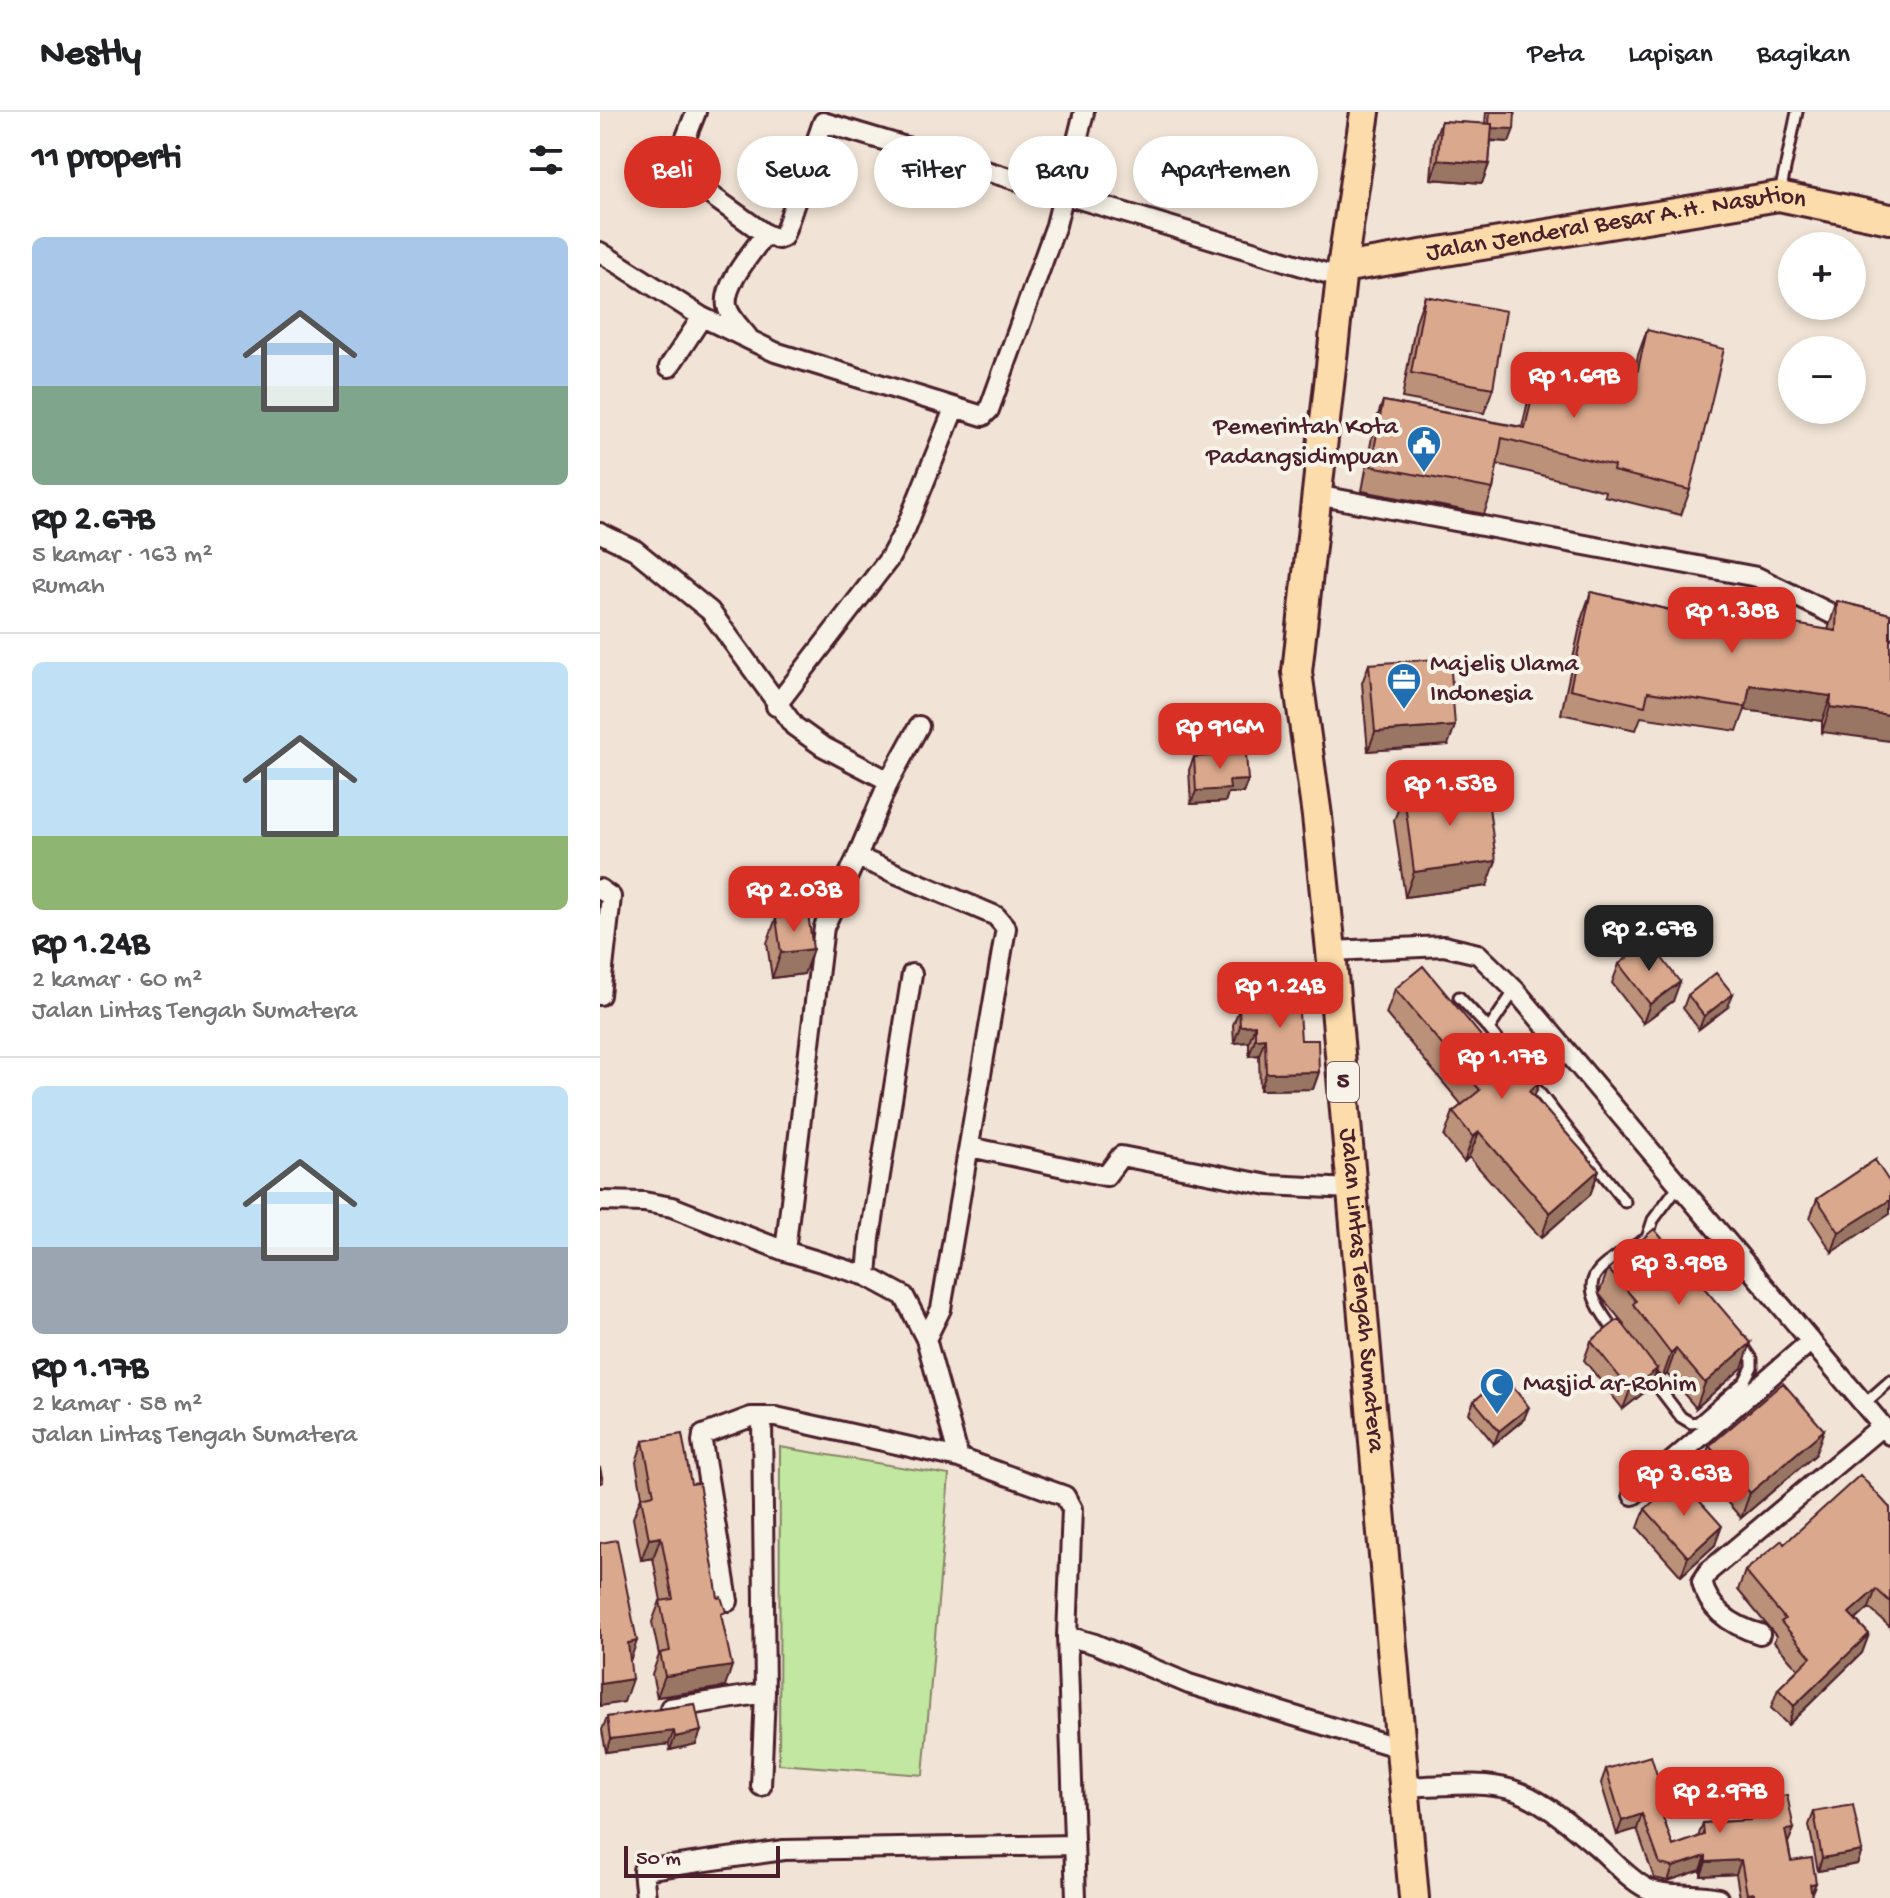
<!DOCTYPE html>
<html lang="id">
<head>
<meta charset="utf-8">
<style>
  body { margin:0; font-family:"Gochi Hand",sans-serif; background:#f2f2f2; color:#202124; height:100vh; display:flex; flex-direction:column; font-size:30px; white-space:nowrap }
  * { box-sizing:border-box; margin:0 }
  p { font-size:26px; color:#757577 }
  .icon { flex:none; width:44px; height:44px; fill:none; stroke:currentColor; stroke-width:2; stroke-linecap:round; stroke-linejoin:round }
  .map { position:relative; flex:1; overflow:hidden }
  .details { display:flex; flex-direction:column; background:#fff; width:600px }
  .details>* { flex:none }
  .banner { position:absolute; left:24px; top:24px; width:760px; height:72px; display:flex; gap:16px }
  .buttons { position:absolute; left:1178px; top:120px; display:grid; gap:16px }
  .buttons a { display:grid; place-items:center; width:88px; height:88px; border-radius:50%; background:#fff; box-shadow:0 4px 12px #0003; font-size:40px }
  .scale { position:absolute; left:24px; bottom:20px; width:156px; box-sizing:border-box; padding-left:8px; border:4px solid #4a1f2b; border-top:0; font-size:22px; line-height:28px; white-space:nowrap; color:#4a1f2b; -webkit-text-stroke:6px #f7f3e8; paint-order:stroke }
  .price { position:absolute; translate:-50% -68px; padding:0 18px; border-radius:16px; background:#d93025; color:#fff; font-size:26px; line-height:52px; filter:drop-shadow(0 2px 4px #0008) }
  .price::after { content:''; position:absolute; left:50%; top:48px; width:24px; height:18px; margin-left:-12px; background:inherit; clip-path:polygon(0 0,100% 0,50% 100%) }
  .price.active { background:#222; color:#fff }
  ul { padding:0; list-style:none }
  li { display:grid; align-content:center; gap:16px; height:424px; padding:0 32px }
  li+li { border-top:2px solid #e0e0e0 }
  li span { display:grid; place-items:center; height:248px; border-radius:12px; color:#555 }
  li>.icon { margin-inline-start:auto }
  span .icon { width:144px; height:144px; fill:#fffc; stroke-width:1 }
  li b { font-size:34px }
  h2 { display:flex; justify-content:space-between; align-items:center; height:96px; padding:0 32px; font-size:34px }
  .chip { padding:0 28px; border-radius:36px; background:#fff; box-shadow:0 4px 12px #0003; font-size:28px; line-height:72px }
  .chip.active { background:#d93025; color:#fff }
  header { display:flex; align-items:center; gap:48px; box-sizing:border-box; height:112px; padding:0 40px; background:#fff; border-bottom:2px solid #e0e0e0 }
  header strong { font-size:38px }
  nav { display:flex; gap:44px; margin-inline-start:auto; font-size:28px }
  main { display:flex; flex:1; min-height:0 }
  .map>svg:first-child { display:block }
  .green { fill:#c2e7a1; stroke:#868366; stroke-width:2 }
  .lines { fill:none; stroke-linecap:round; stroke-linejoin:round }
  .service-casing { stroke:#4a1f2b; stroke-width:15 }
  .minor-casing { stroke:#4a1f2b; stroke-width:24 }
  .primary-casing { stroke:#4a1f2b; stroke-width:34 }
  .trunk-casing { stroke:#4a1f2b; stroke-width:34 }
  .service { stroke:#f7f3e8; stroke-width:9 }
  .minor { stroke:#f7f3e8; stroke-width:18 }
  .primary { stroke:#fddcac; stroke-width:28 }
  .trunk { stroke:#fddcac; stroke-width:28 }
  .wall { fill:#bb9179; stroke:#4a1f2b; stroke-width:2 }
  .shaded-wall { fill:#997663; stroke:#4a1f2b; stroke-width:2 }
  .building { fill:#daa98d; stroke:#4a1f2b; stroke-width:2 }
  .labels { text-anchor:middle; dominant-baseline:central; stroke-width:8; stroke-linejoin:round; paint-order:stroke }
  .shield { fill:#f7f3e8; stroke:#7e5f64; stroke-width:2 }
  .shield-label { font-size:24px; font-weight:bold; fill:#4a1f2b }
  .street-label { font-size:26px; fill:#4a1f2b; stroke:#f7f3e8 }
  .poi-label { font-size:26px; fill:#4a1f2b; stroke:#f7f3e8; text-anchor:start }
</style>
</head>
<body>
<header>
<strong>Nestly</strong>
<nav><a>Peta</a><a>Lapisan</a><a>Bagikan</a></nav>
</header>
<main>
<section class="details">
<h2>11 properti<svg class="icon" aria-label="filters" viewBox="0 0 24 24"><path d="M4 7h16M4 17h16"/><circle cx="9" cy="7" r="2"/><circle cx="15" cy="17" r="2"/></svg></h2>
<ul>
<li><span style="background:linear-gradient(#a9c7e8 60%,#7fa58c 0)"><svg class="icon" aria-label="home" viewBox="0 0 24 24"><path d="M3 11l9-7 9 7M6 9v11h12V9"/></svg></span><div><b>Rp 2.67B</b><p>5 kamar · 163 m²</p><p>Rumah</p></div></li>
<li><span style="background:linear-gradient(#bfe0f5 70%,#8fb573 0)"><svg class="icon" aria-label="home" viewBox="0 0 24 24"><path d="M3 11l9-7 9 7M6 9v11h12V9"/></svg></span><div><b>Rp 1.24B</b><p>2 kamar · 60 m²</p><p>Jalan Lintas Tengah Sumatera</p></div></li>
<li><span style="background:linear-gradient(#bfe0f5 65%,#9aa5b1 0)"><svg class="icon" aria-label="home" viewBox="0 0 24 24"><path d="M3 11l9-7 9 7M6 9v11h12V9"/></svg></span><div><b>Rp 1.17B</b><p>2 kamar · 58 m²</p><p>Jalan Lintas Tengah Sumatera</p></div></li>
</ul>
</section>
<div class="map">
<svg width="1290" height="1786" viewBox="0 0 1290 1786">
  <rect width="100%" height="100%" fill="#f1e4d6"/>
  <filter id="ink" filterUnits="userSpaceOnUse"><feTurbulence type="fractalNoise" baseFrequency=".0125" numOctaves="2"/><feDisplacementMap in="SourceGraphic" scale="16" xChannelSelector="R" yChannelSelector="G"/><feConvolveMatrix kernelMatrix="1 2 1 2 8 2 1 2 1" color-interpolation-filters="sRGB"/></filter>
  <g filter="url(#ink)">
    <!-- green -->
    <path class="green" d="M 180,1335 L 349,1363 L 323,1663 L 179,1652 Z"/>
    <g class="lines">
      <defs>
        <path id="service" d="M 1180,81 L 1197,0
          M 859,885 L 889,917 L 915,878
          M 889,917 L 919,955
          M 931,970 L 1025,1090
          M 1052,1133 L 1047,1126 L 1053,1108 L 1079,1073
          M 1017,1222 C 971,1163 993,1160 1047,1126
          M 1046,1259 L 1081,1305 L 1091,1311 L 1098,1310 L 1144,1270 L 1152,1255 L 1152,1247 L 1140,1229
          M 1264,1292 L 1290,1269"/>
        <path id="minor" d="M 96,0 L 77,48 L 80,61 L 165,122 L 178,127 L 183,125 L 223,10 L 742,166
          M 0,140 L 102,205 L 175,240 L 383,304 L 389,298 L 456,113 L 484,0
          M 148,225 C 141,216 129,205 127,194 C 123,172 153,140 165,122
          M 69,255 L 102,205
          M 716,383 L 1157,465 L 1238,505 L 1290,516
          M 0,421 L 35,438 L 110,499 L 194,614 L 222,634 L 289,669
          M 176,594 L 289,447 L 305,418 L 354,297
          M 319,614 L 289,669 L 257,745 L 396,804 L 406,816 L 341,1197 L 326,1227 L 359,1346
          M 257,745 L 224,815 L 185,1139 L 267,1164
          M 0,777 L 11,785 L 0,883
          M 731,839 L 844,834 L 878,842 L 915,878 L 1290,1323
          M 312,862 L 270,1126 L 267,1164 L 304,1184 L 326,1227
          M 370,1035 L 506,1064 L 521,1044 L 668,1073 L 752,1077
          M 0,1089 L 44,1090 L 72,1095 L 185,1139
          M 1033,1383 L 1211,1229
          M 128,1489 L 102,1330 L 103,1323 L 151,1305 L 176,1305 L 359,1346 L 465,1384 L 472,1397 L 467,1524 L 476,1786
          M 1160,1522 C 1133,1514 1109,1499 1102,1470 L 1109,1459 L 1282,1314
          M 467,1524 L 495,1532 L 589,1572 L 803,1637
          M 70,1596 L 165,1581
          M 161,1674 L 165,1581 L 162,1305
          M 805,1675 C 906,1670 915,1665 994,1732 C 1011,1746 1027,1766 1046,1776 C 1066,1786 1097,1780 1118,1786
          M 46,1786 L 43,1758 L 184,1738 L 474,1733"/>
        <g id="primary">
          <path id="s1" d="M 742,156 L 1179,84 L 1290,107"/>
        </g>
        <g id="trunk">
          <path id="s2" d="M 765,0 L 742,156 L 697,560 L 717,704 L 731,839 L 814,1786"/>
        </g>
      </defs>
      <!-- service casing -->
      <use href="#service" class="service-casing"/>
      <!-- minor casing -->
      <use href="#minor" class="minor-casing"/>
      <!-- primary casing -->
      <use href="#primary" class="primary-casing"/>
      <!-- trunk casing -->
      <use href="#trunk" class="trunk-casing"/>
      <!-- service -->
      <use href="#service" class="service"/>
      <!-- minor -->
      <use href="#minor" class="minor"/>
      <!-- primary -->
      <use href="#primary" class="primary"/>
      <!-- trunk -->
      <use href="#trunk" class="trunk"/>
    </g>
    <!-- wall -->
    <path class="wall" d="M 886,0 L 915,0 L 909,30 L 891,29 L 889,52 L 882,71 L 831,67 L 834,28 L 841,9 L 885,12 Z
      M 825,184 L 893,276 L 884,301 L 802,286 L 816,209 Z
      M 1047,218 L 1090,378 L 1081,403 L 1004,384 L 1005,379 L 897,352 L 893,377 L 884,402 L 762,379 L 774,314 L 783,289 L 922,315 L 933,268 L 942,243 L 1033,265 L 1038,243 Z
      M 991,480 L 1085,501 L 1088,494 L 1228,518 L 1237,489 L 1290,502 L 1222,620 L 1222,609 L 1145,598 L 1137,619 L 1041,605 L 1036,618 L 961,602 L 982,505 Z
      M 769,552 L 848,633 L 768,639 L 762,571 Z
      M 594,645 L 648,668 L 643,681 L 628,681 L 625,690 L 591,692 L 589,658 Z
      M 804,683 L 887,774 L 805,785 L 794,708 Z
      M 176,806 L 204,862 L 172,866 L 167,831 Z
      M 1019,852 L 1073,889 L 1043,911 L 1012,871 Z
      M 647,877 L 701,928 L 719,960 L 713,977 L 660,978 L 659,943 L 649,944 L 649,930 L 634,931 L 633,913 L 639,897 L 641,897 Z
      M 795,877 L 905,953 L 940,970 L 934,985 L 999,1058 L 990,1083 L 941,1126 L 869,1045 L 864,1050 L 844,1025 L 853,1000 L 862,993 L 786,902 Z
      M 1088,883 L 1128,895 L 1099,917 L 1083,896 Z
      M 1275,1048 L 1232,1140 L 1210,1106 L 1217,1087 Z
      M 1008,1157 L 1142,1256 L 1096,1296 L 1067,1262 L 1062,1267 L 1056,1259 L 1050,1276 L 1023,1297 L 984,1248 L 991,1229 L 1025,1214 L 1025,1213 L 999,1182 Z
      M 874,1289 L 924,1307 L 894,1332 L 869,1301 Z
      M 43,1329 L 91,1372 L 122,1509 L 125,1575 L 57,1585 L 52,1562 L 59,1543 L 52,1510 L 60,1489 L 61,1489 L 53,1446 L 41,1448 L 33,1406 L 41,1385 L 42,1384 L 36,1350 Z
      M 1109,1334 L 1215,1343 L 1141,1406 L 1100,1359 Z
      M 1290,1396 L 1290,1515 L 1269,1496 L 1256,1508 L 1269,1522 L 1262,1541 L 1188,1613 L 1171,1596 L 1178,1577 L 1198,1557 L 1174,1530 L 1176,1524 L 1138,1478 L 1145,1459 L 1184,1432 Z
      M 1045,1397 L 1115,1433 L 1081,1464 L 1038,1416 Z
      M 95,1592 L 96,1632 L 70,1638 L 69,1632 L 6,1640 L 2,1618 L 7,1605 Z
      M 1006,1657 L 1067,1695 L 1063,1705 L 1073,1734 L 1098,1725 L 1103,1711 L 1142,1709 L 1141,1705 L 1146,1691 L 1188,1731 L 1191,1749 L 1211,1783 L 1212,1786 L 1140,1786 L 1136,1762 L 1101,1764 L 1101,1758 L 1068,1769 L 1054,1766 L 1037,1717 L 1017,1723 L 1001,1671 Z
      M 1214,1700 L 1262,1739 L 1257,1752 L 1218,1759 L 1209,1713 Z"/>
    <!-- shaded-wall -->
    <path class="shaded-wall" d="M 889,15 L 914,17 L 909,30 L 885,28 Z
      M 838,48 L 889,52 L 882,71 L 831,67 Z
      M 1150,573 L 1231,584 L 1222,609 L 1145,598 Z
      M 1230,595 L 1290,603 L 1290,629 L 1222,620 Z
      M 855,614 L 848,633 L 768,639 L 775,620 Z
      M 648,668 L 643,681 L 628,681 L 625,690 L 591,692 L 596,679 L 629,669 Z
      M 896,749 L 887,774 L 805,785 L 814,760 Z
      M 213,837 L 204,862 L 172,866 L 181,841 Z
      M 1080,870 L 1073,889 L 1043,911 L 1050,892 Z
      M 1133,882 L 1128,895 L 1099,917 L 1104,904 Z
      M 655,913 L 649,930 L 634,931 L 640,914 Z
      M 665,926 L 659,943 L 649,944 L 655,927 Z
      M 719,960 L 713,977 L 660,978 L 666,961 Z
      M 940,970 L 930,995 L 929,979 Z
      M 879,1020 L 869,1045 L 864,1050 L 873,1025 Z
      M 999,1058 L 990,1083 L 941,1126 L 950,1101 Z
      M 1290,1088 L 1290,1102 L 1232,1140 L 1239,1120 Z
      M 1151,1231 L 1142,1256 L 1096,1296 L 1105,1271 Z
      M 1076,1237 L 1067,1262 L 1062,1267 L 1071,1242 Z
      M 1057,1257 L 1050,1276 L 1023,1297 L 1030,1278 Z
      M 929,1295 L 924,1307 L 894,1332 L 899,1319 Z
      M 1224,1318 L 1215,1343 L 1141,1406 L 1150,1381 Z
      M 1122,1414 L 1115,1433 L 1081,1464 L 1088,1445 Z
      M 61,1425 L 53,1446 L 41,1448 L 49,1427 Z
      M 1276,1477 L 1269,1496 L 1242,1520 L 1249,1501 Z
      M 1269,1522 L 1262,1541 L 1188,1613 L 1194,1594 Z
      M 37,1529 L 29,1552 L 28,1531 Z
      M 132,1554 L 125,1575 L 57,1585 L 65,1564 Z
      M 32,1567 L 24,1590 L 0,1594 L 0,1572 Z
      M 74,1619 L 69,1632 L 6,1640 L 10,1627 Z
      M 101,1619 L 96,1632 L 70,1638 L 75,1625 Z
      M 1067,1695 L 1062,1709 L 1060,1697 Z
      M 1042,1702 L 1037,1717 L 1017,1723 L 1022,1709 Z
      M 1194,1717 L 1188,1731 L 1180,1733 L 1185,1718 Z
      M 1262,1739 L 1257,1752 L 1218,1759 L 1222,1746 Z
      M 1106,1744 L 1101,1758 L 1068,1769 L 1073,1755 Z
      M 1141,1748 L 1136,1762 L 1101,1764 L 1106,1750 Z
      M 1216,1771 L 1210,1785 L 1210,1772 Z
      M 1154,1781 L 1152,1786 L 1146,1786 L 1147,1782 Z"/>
    <!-- building -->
    <path class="building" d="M 890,0 L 915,0 L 914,17 L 892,16 L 892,12 L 889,12 Z
      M 841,9 L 892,12 L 889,52 L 838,48 Z
      M 825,184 L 906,199 L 893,276 L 811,261 Z
      M 1047,218 L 1124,237 L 1090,378 L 1013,359 L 1014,354 L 902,326 L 893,377 L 771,354 L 783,289 L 925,316 L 942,243 L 1036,266 Z
      M 991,480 L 1087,502 L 1088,494 L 1236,519 L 1237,489 L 1290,502 L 1290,603 L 1230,595 L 1231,584 L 1150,573 L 1146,595 L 1048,580 L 1045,594 L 970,577 Z
      M 850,546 L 855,614 L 775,620 L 769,552 Z
      M 646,642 L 648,668 L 629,669 L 630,677 L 596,679 L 594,645 Z
      M 886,672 L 896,749 L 814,760 L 804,683 Z
      M 208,802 L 213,837 L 181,841 L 176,806 Z
      M 1049,829 L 1080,870 L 1050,892 L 1019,852 Z
      M 823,854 L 905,953 L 917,943 L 940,970 L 929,979 L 999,1058 L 950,1101 L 879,1020 L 873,1025 L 853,1000 L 880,978 L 795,877 Z
      M 1116,861 L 1133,882 L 1104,904 L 1088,883 Z
      M 697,874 L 701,928 L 718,928 L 719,960 L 666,961 L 665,926 L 655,927 L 655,913 L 640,914 L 639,897 L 648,896 L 647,877 Z
      M 1275,1048 L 1290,1071 L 1290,1088 L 1239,1120 L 1217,1087 Z
      M 1054,1117 L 1151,1231 L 1105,1271 L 1076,1237 L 1071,1242 L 1033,1192 L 1036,1189 L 1008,1157 Z
      M 1019,1207 L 1057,1257 L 1030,1278 L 991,1229 Z
      M 904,1264 L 929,1295 L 899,1319 L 874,1289 Z
      M 1183,1271 L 1224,1318 L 1150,1381 L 1109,1334 Z
      M 82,1322 L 91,1372 L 99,1371 L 118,1486 L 121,1485 L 126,1500 L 121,1502 L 132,1554 L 65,1564 L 60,1541 L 70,1539 L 60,1489 L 73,1487 L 61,1425 L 49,1427 L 41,1385 L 54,1382 L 43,1329 Z
      M 0,1355 L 3,1370 L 0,1371 Z
      M 1260,1363 L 1290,1396 L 1290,1490 L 1276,1477 L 1249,1501 L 1269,1522 L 1194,1594 L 1178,1577 L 1211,1545 L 1181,1510 L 1185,1507 L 1145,1459 L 1182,1428 L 1184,1432 Z
      M 1079,1366 L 1122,1414 L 1088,1445 L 1045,1397 Z
      M 17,1428 L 37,1529 L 28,1531 L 32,1567 L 0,1572 L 0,1431 Z
      M 95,1592 L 101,1619 L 75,1625 L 74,1619 L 10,1627 L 7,1605 Z
      M 1051,1644 L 1067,1695 L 1060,1697 L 1073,1734 L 1104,1723 L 1103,1711 L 1150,1708 L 1146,1691 L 1187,1683 L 1194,1717 L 1185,1718 L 1191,1749 L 1212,1746 L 1216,1771 L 1210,1772 L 1212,1786 L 1155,1786 L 1154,1781 L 1147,1782 L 1141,1748 L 1106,1750 L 1106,1744 L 1073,1755 L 1060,1752 L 1042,1702 L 1022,1709 L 1006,1657 Z
      M 1253,1693 L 1262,1739 L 1222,1746 L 1214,1700 Z"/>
  </g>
  <!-- icons -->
  <defs>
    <symbol id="civic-pin" viewBox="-11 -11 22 30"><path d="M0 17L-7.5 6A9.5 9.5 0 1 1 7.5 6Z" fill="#1f6fb2" stroke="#f7f3e8"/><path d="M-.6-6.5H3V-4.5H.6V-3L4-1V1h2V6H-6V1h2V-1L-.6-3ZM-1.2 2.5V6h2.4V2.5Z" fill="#fff"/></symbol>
    <symbol id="office-pin" viewBox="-11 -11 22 30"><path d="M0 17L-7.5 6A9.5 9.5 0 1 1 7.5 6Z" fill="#1f6fb2" stroke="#f7f3e8"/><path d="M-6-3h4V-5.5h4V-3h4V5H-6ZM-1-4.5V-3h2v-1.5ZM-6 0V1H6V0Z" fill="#fff"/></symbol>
    <symbol id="mosque-pin" viewBox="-11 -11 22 30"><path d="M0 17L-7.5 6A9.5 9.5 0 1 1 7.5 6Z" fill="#1f6fb2" stroke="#f7f3e8"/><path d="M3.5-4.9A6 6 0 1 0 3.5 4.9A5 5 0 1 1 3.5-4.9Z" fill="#fff"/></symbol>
  </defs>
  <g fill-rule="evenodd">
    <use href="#civic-pin" x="804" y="311" width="40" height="54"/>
    <use href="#office-pin" x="784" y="548" width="40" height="54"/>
    <use href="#mosque-pin" x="877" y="1253" width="40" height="54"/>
  </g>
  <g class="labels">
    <!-- shield labels -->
    <rect class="shield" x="727" y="950" width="32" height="40" rx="6"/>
    <g class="shield-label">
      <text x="743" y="970">5</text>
    </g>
    <!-- street labels -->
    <g class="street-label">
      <text stroke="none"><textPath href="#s1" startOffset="278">Jalan Jenderal Besar A.H. Nasution</textPath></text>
      <text stroke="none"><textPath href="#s2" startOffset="1186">Jalan Lintas Tengah Sumatera</textPath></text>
    </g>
    <!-- poi labels -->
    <g class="poi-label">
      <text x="798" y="316" text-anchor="end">Pemerintah Kota<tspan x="798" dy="30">Padangsidimpuan</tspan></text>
      <text x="830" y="553">Majelis Ulama<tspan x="830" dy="30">Indonesia</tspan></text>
      <text x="923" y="1273">Masjid ar-Rohim</text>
    </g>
  </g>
</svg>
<div class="buttons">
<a>+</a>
<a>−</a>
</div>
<div class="scale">50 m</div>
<b class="price" style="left:974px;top:308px">Rp 1.69B</b>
<b class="price" style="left:1132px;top:543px">Rp 1.38B</b>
<b class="price" style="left:620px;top:659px">Rp 916M</b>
<b class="price" style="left:850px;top:716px">Rp 1.53B</b>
<b class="price" style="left:194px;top:822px">Rp 2.03B</b>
<b class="price active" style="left:1049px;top:861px">Rp 2.67B</b>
<b class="price" style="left:680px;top:918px">Rp 1.24B</b>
<b class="price" style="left:902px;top:989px">Rp 1.17B</b>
<b class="price" style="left:1079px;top:1195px">Rp 3.98B</b>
<b class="price" style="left:1084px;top:1406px">Rp 3.63B</b>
<b class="price" style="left:1120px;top:1723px">Rp 2.97B</b>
<div class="banner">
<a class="chip active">Beli</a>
<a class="chip">Sewa</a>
<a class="chip">Filter</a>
<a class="chip">Baru</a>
<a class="chip">Apartemen</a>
</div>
</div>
</main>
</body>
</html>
